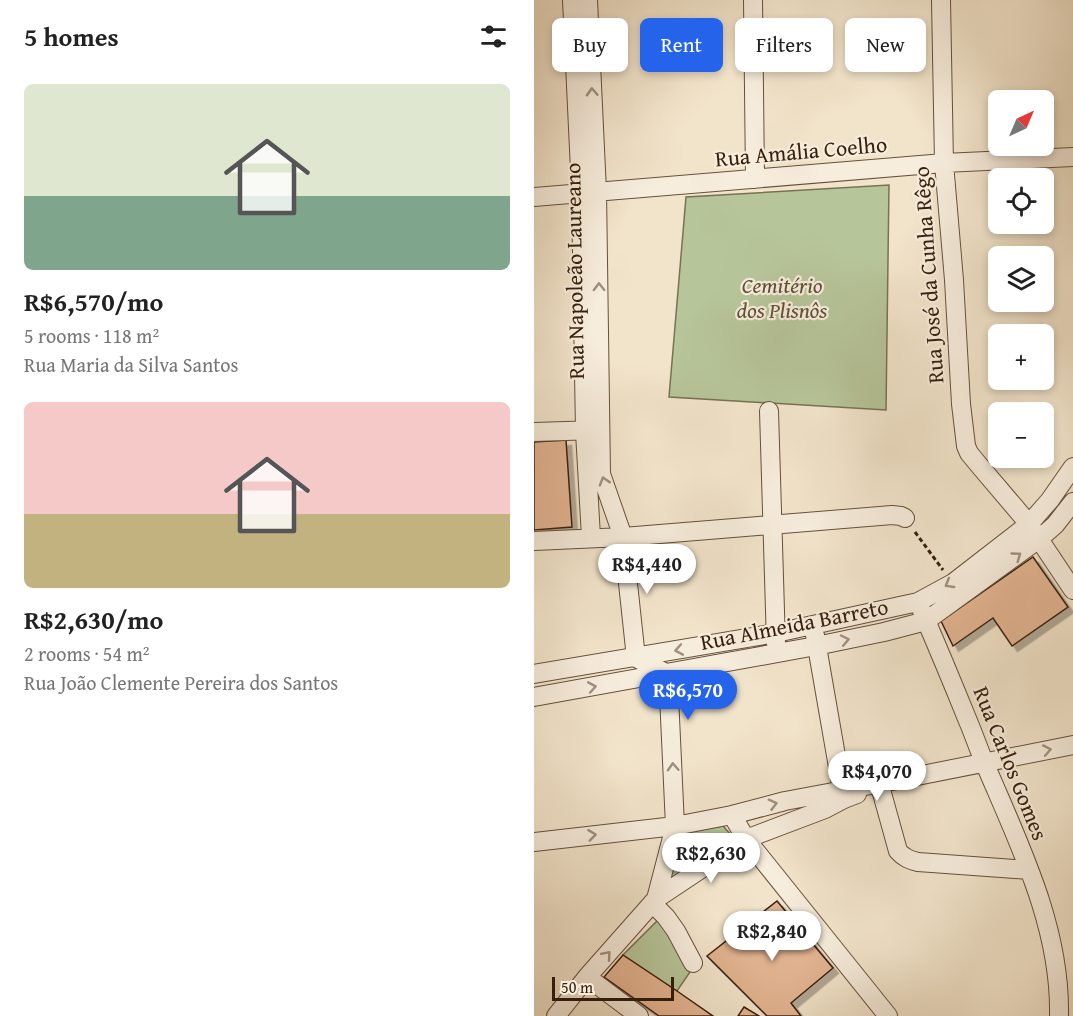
<!DOCTYPE html>
<html lang="en">
<head>
<meta charset="utf-8">
<style>
  body { margin:0; font-family:"Gentium Book Plus",serif; background:#f6f6f6; color:#222; height:100vh; display:flex; flex-direction:column; font-size:22px; white-space:nowrap }
  * { box-sizing:border-box; margin:0 }
  p { font-size:20px; color:#767676 }
  .icon { flex:none; width:33px; height:33px; fill:none; stroke:currentColor; stroke-width:2; stroke-linecap:round; stroke-linejoin:round }
  .map { position:relative; flex:1; overflow:hidden }
  .panel { display:flex; flex-direction:column; background:#fff; width:534px }
  .panel>* { flex:none }
  .top-card { position:absolute; left:18px; top:18px; width:430px; height:54px; display:flex; gap:12px }
  .needle { width:39px; rotate:44deg }
  .fabs { position:absolute; left:454px; top:90px; display:grid; gap:12px }
  .fabs a { display:grid; place-items:center; width:66px; height:66px; border-radius:9px; background:#fff; box-shadow:0 3px 9px #0003; font-size:30px }
  .scale { position:absolute; left:18px; bottom:15px; width:122px; box-sizing:border-box; padding-left:6px; border:3px solid #371f0c; border-top:0; font-size:16px; line-height:21px; white-space:nowrap; color:#371f0c; -webkit-text-stroke:4px #f7eddd; paint-order:stroke }
  .price { position:absolute; translate:-50% -51px; padding:0 14px; border-radius:21px; background:#fff; color:#222; font-size:20px; line-height:39px; filter:drop-shadow(0 2px 3px #0008) }
  .price::after { content:''; position:absolute; left:50%; top:36px; width:18px; height:14px; margin-left:-9px; background:inherit; clip-path:polygon(0 0,100% 0,50% 100%) }
  .price.current { background:#2563eb; color:#fff }
  ul { padding:0; list-style:none }
  li { display:grid; align-content:center; gap:12px; height:318px; padding:0 24px }
  li span { display:grid; place-items:center; height:186px; border-radius:9px; color:#555 }
  li>.icon { margin-inline-start:auto }
  span .icon { width:108px; height:108px; fill:#fffc; stroke-width:1 }
  li b { font-size:26px }
  h2 { display:flex; justify-content:space-between; align-items:center; height:72px; padding:0 24px; font-size:26px }
  .pill { padding:0 21px; border-radius:9px; background:#fff; box-shadow:0 3px 9px #0003; font-size:21px; line-height:54px }
  .pill.current { background:#2563eb; color:#fff }
  main { display:flex; flex:1; min-height:0 }
  .map>svg:first-child { display:block }
  .green { fill:#b7c59a; stroke:#777253; stroke-width:1.5 }
  .building { fill:#e3b491; stroke:#371f0c; stroke-width:1.5; filter:url(#shadow) }
  .lines { fill:none; stroke-linecap:round; stroke-linejoin:round }
  .minor-casing { stroke:#66503c; stroke-width:20 }
  .path { stroke:#371f0c; stroke-width:3; stroke-dasharray:4.5 3; stroke-linecap:butt }
  .minor { stroke:#f7eddd; stroke-width:18 }
  .oneway { stroke:#a1907f }
  .labels { text-anchor:middle; dominant-baseline:central; stroke-width:4.5; stroke-linejoin:round; paint-order:stroke }
  .street-label { font-size:22px; fill:#371f0c; stroke:#f7eddd }
  .park-label { font-size:22px; font-style:italic; fill:#5d5137; stroke:#f7eddd }
</style>
</head>
<body>
<main>
<section class="panel">
<h2>5 homes<svg class="icon" aria-label="filters" viewBox="0 0 24 24"><path d="M4 7h16M4 17h16"/><circle cx="9" cy="7" r="2"/><circle cx="15" cy="17" r="2"/></svg></h2>
<ul>
<li><span style="background:linear-gradient(#dfe7d0 60%,#7fa58c 0)"><svg class="icon" aria-label="home" viewBox="0 0 24 24"><path d="M3 11l9-7 9 7M6 9v11h12V9"/></svg></span><div><b>R$6,570/mo</b><p>5 rooms · 118 m²</p><p>Rua Maria da Silva Santos</p></div></li>
<li><span style="background:linear-gradient(#f6c9c9 60%,#c2b280 0)"><svg class="icon" aria-label="home" viewBox="0 0 24 24"><path d="M3 11l9-7 9 7M6 9v11h12V9"/></svg></span><div><b>R$2,630/mo</b><p>2 rooms · 54 m²</p><p>Rua João Clemente Pereira dos Santos</p></div></li>
</ul>
</section>
<div class="map">
<svg width="539" height="1016" viewBox="0 0 539 1016">
  <defs>
    <filter id="shadow"><feDropShadow dx="5.5" dy="5.5" stdDeviation="0" flood-color="#0004"/></filter>
  </defs>
  <rect width="100%" height="100%" fill="#f2e4cb"/>
  <filter id="stains"><feTurbulence type="fractalNoise" baseFrequency=".00333" numOctaves="4"/><feColorMatrix values="0 0 0 0 .2 0 0 0 0 .09 0 0 0 0 .02 0 0 0 .5 -.17"/></filter>
  <radialGradient id="worn" r=".72"><stop offset=".6" stop-color="#630" stop-opacity="0"/><stop offset="1" stop-color="#630" stop-opacity=".3"/></radialGradient>
  <!-- green -->
  <path class="green" d="M 355,185 L 352,410 L 135,397 L 152,197 Z
    M 189,826 L 198,836 L 197,842 L 138,883 L 132,875 L 146,836 L 154,832 Z
    M 126,918 L 156,972 L 143,991 L 89,955 Z"/>
  <!-- building -->
  <path class="building" d="M 32,440 L 38,527 L 0,530 L 0,442 Z
    M 499,557 L 534,607 L 478,646 L 459,618 L 419,646 L 407,621 Z
    M 243,901 L 299,968 L 257,1003 L 267,1016 L 233,1016 L 173,956 Z
    M 89,955 L 143,991 L 179,1016 L 125,1016 L 70,977 Z
    M 210,1007 L 225,1016 L 204,1016 Z"/>
  <g class="lines">
    <defs>
      <path id="minor" d="M 38,0 L 47,192 L 51,432 L 57,537
        M 54,0 L 63,191 L 67,474 L 89,537 L 102,658 L 134,674 L 141,826 L 122,899
        M 219,0 L 221,179
        M 407,0 L 410,163 L 420,280 L 427,404 L 432,446 L 435,453 L 444,464 L 495,524 L 539,590
        M 0,197 L 410,163 L 539,157
        M 235,411 L 242,644
        M 0,432 L 63,430
        M 0,541 L 89,537 L 358,515 L 367,516 L 371,518
        M 388,611 C 404,648 419,684 434,721 C 440,735 445,750 451,764 C 485,844 527,927 525,1016
        M 281,635 L 308,790
        M 0,674 L 242,633 L 384,602 L 419,583 L 495,524 L 516,500 L 539,467
        M 0,697 L 282,646 L 350,632 L 392,621 L 505,539 L 521,525 L 539,502
        M 346,786 L 364,851 C 370,858 376,860 384,862 L 495,870
        M 198,815 L 212,839 L 354,1016
        M 0,842 L 141,826 L 198,815 L 251,801 L 358,781 L 539,745
        M 118,903 L 132,917 L 142,931 L 159,963
        M 53,977 L 105,1016
        M 22,1016 L 53,977 L 122,899 L 212,839 L 291,809 L 310,799 L 323,794"/>
    </defs>
    <!-- minor casing -->
    <use href="#minor" class="minor-casing"/>
    <!-- path -->
    <path class="path" d="M 381,532 L 409,570"/>
    <!-- minor -->
    <use href="#minor" class="minor"/>
  </g>
  <!-- one-way arrows -->
  <defs><path id="oneway-chevron" d="M-2-3.5L2.5 0L-2 3.5" fill="none" stroke-width="1.6" stroke-linecap="round" stroke-linejoin="round" transform="scale(1.5)"/></defs>
  <g class="oneway">
    <use href="#oneway-chevron" transform="translate(58 92) rotate(-93)"/>
    <use href="#oneway-chevron" transform="translate(65 287) rotate(-91)"/>
    <use href="#oneway-chevron" transform="translate(70 481) rotate(-107)"/>
    <use href="#oneway-chevron" transform="translate(483 556) rotate(-36)"/>
    <use href="#oneway-chevron" transform="translate(415 584) rotate(149)"/>
    <use href="#oneway-chevron" transform="translate(311 640) rotate(-12)"/>
    <use href="#oneway-chevron" transform="translate(145 650) rotate(170)"/>
    <use href="#oneway-chevron" transform="translate(58 687) rotate(-10)"/>
    <use href="#oneway-chevron" transform="translate(513 750) rotate(-11)"/>
    <use href="#oneway-chevron" transform="translate(139 767) rotate(-93)"/>
    <use href="#oneway-chevron" transform="translate(239 804) rotate(-15)"/>
    <use href="#oneway-chevron" transform="translate(58 835) rotate(-7)"/>
    <use href="#oneway-chevron" transform="translate(73 955) rotate(-49)"/>
  </g>
  <g class="labels">
    <!-- street labels -->
    <g class="street-label">
      <text transform="translate(267 151) rotate(-5)">Rua Amália Coelho</text>
      <text transform="translate(40 271) rotate(-91)">Rua Napoleão Laureano</text>
      <text transform="translate(394 275) rotate(-94)">Rua José da Cunha Rêgo</text>
      <text transform="translate(260 624) rotate(-11)">Rua Almeida Barreto</text>
      <text transform="translate(477 763) rotate(68)">Rua Carlos Gomes</text>
    </g>
    <!-- park labels -->
    <g class="park-label">
      <text x="248" y="285">Cemitério<tspan x="248" dy="25">dos Plisnôs</tspan></text>
    </g>
  </g>
  <rect width="100%" height="100%" filter="url(#stains)"/>
  <rect width="100%" height="100%" fill="url(#worn)"/>
</svg>
<div class="fabs">
<a><svg class="needle" viewBox="-14 -14 28 28"><path d="M0-13l5 13h-10z" fill="#e53935"/><path d="M0 13l5-13h-10z" fill="#767676"/></svg></a>
<a><svg class="icon" aria-label="locate" viewBox="0 0 24 24"><circle cx="12" cy="12" r="6"/><path d="M12 2v4M12 18v4M2 12h4M18 12h4"/></svg></a>
<a><svg class="icon" aria-label="layers" viewBox="0 0 24 24"><path d="M12 4l9 5-9 5-9-5zM3 14l9 5 9-5"/></svg></a>
<a>+</a>
<a>−</a>
</div>
<div class="scale">50 m</div>
<b class="price" style="left:113px;top:595px">R$4,440</b>
<b class="price current" style="left:154px;top:721px">R$6,570</b>
<b class="price" style="left:343px;top:802px">R$4,070</b>
<b class="price" style="left:177px;top:884px">R$2,630</b>
<b class="price" style="left:238px;top:962px">R$2,840</b>
<div class="top-card">
<a class="pill">Buy</a>
<a class="pill current">Rent</a>
<a class="pill">Filters</a>
<a class="pill">New</a>
</div>
</div>
</main>
</body>
</html>
